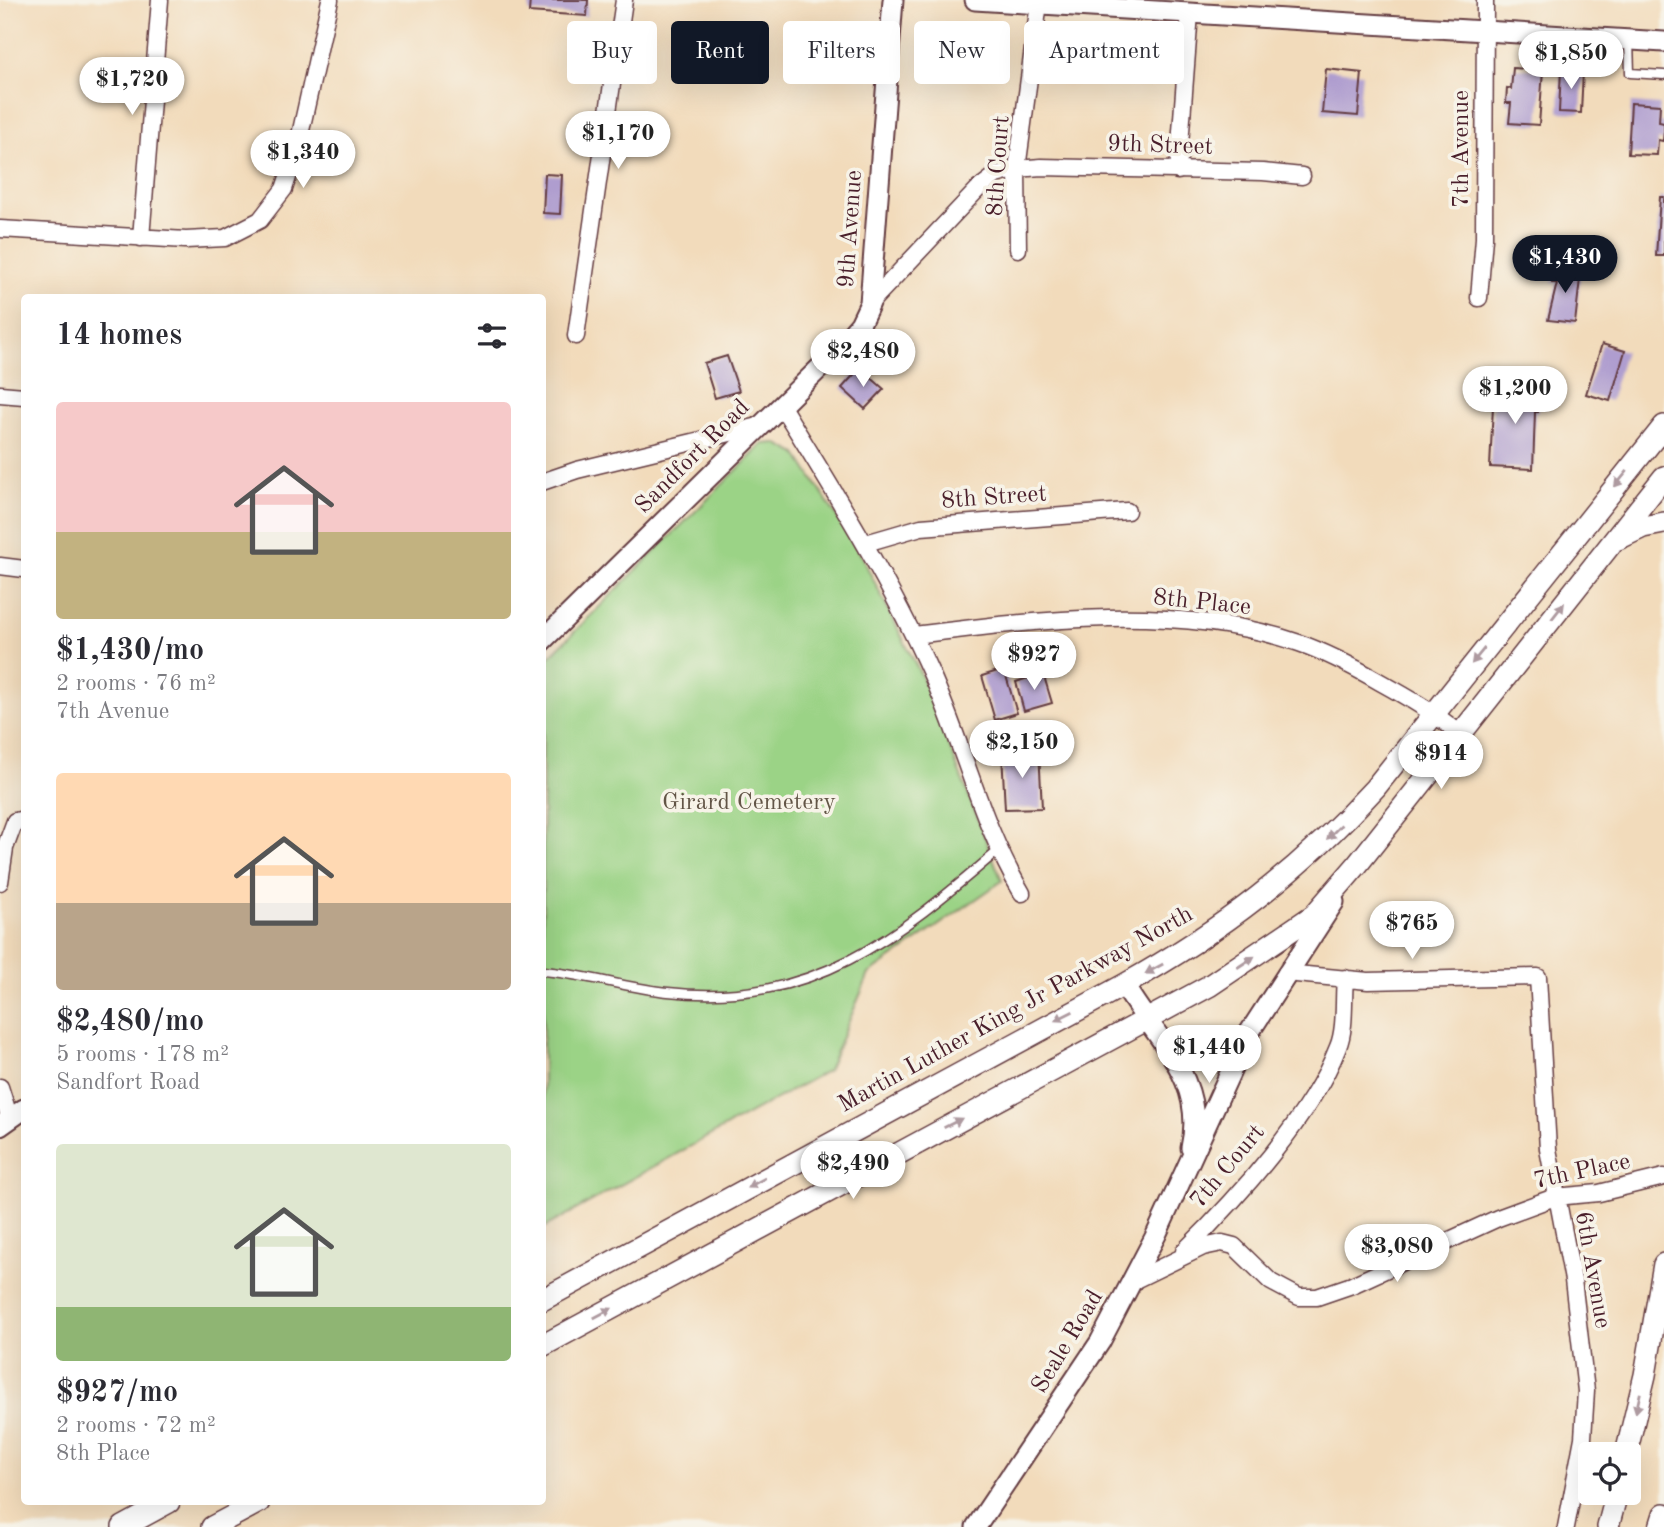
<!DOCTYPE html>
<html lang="en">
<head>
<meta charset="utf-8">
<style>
  body { margin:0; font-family:"Old Standard TT",serif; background:#f2f2f3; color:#2b2b33; height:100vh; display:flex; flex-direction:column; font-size:26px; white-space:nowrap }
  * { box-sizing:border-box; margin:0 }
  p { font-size:23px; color:#7c7c81 }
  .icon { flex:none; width:38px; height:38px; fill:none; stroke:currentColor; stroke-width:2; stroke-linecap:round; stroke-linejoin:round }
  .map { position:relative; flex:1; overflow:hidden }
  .panel { position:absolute; left:21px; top:294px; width:525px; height:1211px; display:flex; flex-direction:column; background:#fff; border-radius:7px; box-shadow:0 7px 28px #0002 }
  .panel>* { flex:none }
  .hud { position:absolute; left:567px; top:21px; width:665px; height:63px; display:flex; gap:14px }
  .fabs { position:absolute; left:1578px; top:1442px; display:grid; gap:14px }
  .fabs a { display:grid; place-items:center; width:63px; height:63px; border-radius:7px; background:#fff; box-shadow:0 7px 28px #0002; font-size:35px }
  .price { position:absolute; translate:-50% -60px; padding:0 16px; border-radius:24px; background:#fff; color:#222; font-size:23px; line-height:46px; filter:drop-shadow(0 2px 4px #0008) }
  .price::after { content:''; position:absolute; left:50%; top:42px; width:21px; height:16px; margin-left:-10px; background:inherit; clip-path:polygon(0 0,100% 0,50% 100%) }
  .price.active { background:#111827; color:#fff }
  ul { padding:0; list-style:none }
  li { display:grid; align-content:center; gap:14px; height:371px; padding:0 35px }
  li span { display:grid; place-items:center; height:217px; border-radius:7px; color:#555 }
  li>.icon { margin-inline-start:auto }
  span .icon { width:126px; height:126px; fill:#fffc; stroke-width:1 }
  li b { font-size:30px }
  h2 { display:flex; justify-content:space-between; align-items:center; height:84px; padding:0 35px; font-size:30px }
  .pill { padding:0 24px; border-radius:7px; background:#fff; box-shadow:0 7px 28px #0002; font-size:24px; line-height:63px }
  .pill.active { background:#111827; color:#fff }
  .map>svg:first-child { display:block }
  .green { fill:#9bd386; stroke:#727958; stroke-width:2 }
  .building { fill:#af9dcf }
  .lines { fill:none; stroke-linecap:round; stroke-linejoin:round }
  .service-casing { stroke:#633b41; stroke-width:11 }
  .minor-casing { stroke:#633b41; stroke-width:19 }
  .tertiary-casing { stroke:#633b41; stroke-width:23 }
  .secondary-casing { stroke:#633b41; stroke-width:24 }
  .service { stroke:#fff; stroke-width:8 }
  .minor { stroke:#fff; stroke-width:16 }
  .tertiary { stroke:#fff; stroke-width:19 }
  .secondary { stroke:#fff; stroke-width:21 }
  .oneway { fill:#ae9aa0 }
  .labels { text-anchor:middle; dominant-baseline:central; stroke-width:7; stroke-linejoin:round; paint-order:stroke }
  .street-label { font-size:24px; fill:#4a1f2b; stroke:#f7f3e8 }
  .park-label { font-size:24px; fill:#625546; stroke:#f7f3e8 }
</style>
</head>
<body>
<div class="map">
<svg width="1664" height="1527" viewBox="0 0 1664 1527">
  <rect width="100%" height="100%" fill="#f7f3e8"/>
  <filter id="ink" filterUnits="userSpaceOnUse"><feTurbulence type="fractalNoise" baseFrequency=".0143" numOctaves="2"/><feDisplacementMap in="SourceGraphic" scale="14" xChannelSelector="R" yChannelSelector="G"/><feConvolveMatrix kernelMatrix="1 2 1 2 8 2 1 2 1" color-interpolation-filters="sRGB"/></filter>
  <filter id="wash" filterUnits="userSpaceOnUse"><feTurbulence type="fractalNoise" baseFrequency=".00686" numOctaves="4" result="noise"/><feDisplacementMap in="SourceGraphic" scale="28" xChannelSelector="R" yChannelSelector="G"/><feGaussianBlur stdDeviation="1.57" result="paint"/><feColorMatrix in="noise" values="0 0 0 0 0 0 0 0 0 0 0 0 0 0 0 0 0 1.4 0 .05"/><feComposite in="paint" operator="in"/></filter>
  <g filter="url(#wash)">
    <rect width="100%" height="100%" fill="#f2dbbb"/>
    <!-- green -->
    <path class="green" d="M 776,443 L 797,454 L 860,553 L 922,677 L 1002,881 L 869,974 L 828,1070 L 543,1228 L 543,663 L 763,444 Z"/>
    <g id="blocks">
      <!-- building -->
      <path class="building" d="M 530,0 L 588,0 L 587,16 L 529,12 Z
        M 1513,68 L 1543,70 L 1539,125 L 1509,123 L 1511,103 L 1506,103 L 1507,88 L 1511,89 Z
        M 1326,69 L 1362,73 L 1358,116 L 1322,113 Z
        M 1561,69 L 1583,70 L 1581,113 L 1559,112 Z
        M 1631,103 L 1660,105 L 1659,122 L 1664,123 L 1664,131 L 1663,141 L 1658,140 L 1657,155 L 1628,154 Z
        M 545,174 L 562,175 L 560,214 L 543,213 Z
        M 1660,197 L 1664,197 L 1664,256 L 1656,256 Z
        M 1554,267 L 1581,270 L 1575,323 L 1548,320 L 1557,283 L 1552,283 Z
        M 1602,344 L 1625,351 L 1610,401 L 1586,394 Z
        M 727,356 L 739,391 L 715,398 L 704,363 Z
        M 860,368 L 884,389 L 865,409 L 842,388 Z
        M 1494,386 L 1549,388 L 1549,400 L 1538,400 L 1538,412 L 1535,412 L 1533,469 L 1490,467 Z
        M 1004,669 L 1017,713 L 995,720 L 982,676 Z
        M 1043,673 L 1052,703 L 1024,711 L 1016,682 Z
        M 1039,751 L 1042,808 L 1005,809 L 1002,753 Z"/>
    </g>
  </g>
  <g filter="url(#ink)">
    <use href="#blocks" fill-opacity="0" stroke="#633b41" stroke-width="2"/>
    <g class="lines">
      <defs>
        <path id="service" d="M 1629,40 L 1630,73 L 1664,75
          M 542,971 C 585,974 626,988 668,992 C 812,1008 896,938 999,850"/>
        <path id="minor" d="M 1178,171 L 1190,13
          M 0,229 L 186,240 L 225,238 L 260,220 L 284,189 L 296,153 L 330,0
          M 141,238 L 160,0
          M 1018,249 L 1017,169 L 1039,3
          M 1479,298 L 1484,238 L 1485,0
          M 870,303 L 978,189 L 996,175 L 1017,169 L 1041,167 L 1263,172 L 1302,176
          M 576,336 L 624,0
          M 0,394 L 24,396
          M 781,405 C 835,493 889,579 931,673 C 964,746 981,824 1022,893
          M 542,482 L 577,470 L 759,426
          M 866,543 L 921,527 L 1127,511
          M 0,566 L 24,569
          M 914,635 C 1036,620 1180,602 1299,643 C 1328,653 1354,667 1380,682 C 1409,698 1435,713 1460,734
          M 0,882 L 5,848 L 15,821 L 24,819
          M 1286,973 L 1368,981 L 1538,977 L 1548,1149 L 1573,1280 L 1586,1391 L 1583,1438 L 1566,1527
          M 0,1087 L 10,1119
          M 1184,1251 C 1237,1199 1311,1117 1338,1047 C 1346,1028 1343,999 1345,978
          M 1133,1281 L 1203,1247 L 1222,1243 L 1234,1246 L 1271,1282 L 1299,1297 L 1317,1297 L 1352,1285 L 1498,1218 L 1555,1197 L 1599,1193 L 1664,1177"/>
        <path id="tertiary" d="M 975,0 L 1664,42
          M 542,641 L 837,351 L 860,324 L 870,303 L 893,0
          M 1124,985 C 1155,1039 1207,1079 1191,1148
          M 0,1126 L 24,1109
          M 976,1527 L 1100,1342 L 1156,1235 L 1247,1036 L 1334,902"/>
        <path id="secondary" d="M 1618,539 L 1643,527 L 1664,523
          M 542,1300 L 1124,985 C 1222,930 1299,871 1375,788 L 1664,426
          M 542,1346 L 1209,986 L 1314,915 L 1357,865 L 1664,477
          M 1626,1454 L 1645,1375 L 1664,1264
          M 123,1527 L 169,1502
          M 212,1527 L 259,1502
          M 1608,1527 L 1617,1493
          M 1660,1527 L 1664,1514"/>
      </defs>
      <!-- service casing -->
      <use href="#service" class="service-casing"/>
      <!-- minor casing -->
      <use href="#minor" class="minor-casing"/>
      <!-- tertiary casing -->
      <use href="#tertiary" class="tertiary-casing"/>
      <!-- secondary casing -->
      <use href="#secondary" class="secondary-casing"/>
      <!-- service -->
      <use href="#service" class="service"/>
      <!-- minor -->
      <use href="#minor" class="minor"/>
      <!-- tertiary -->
      <use href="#tertiary" class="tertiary"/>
      <!-- secondary -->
      <use href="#secondary" class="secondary"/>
    </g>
    <!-- one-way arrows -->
    <defs><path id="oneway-solid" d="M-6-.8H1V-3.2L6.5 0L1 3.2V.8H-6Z" transform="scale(1.75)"/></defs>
    <g class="oneway">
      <use href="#oneway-solid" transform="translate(1621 479) rotate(129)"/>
      <use href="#oneway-solid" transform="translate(1558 611) rotate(-52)"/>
      <use href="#oneway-solid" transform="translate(1478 656) rotate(129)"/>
      <use href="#oneway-solid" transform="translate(1334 832) rotate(135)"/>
      <use href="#oneway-solid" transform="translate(1246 962) rotate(-33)"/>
      <use href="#oneway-solid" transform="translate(1154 969) rotate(151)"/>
      <use href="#oneway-solid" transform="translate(1064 1016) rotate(153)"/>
      <use href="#oneway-solid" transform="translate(953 1123) rotate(-27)"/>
      <use href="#oneway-solid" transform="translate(756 1183) rotate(151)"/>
      <use href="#oneway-solid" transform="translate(603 1313) rotate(-28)"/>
      <use href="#oneway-solid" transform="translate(1638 1403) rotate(103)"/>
    </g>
  </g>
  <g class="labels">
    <!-- street labels -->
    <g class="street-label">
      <text transform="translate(1160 146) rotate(2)">9th Street</text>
      <text transform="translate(1462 149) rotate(-90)">7th Avenue</text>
      <text transform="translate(999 166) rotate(-86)">8th Court</text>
      <text transform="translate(851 229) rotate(-86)">9th Avenue</text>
      <text transform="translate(693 457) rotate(-45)">Sandfort Road</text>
      <text transform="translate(994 498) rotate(-4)">8th Street</text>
      <text transform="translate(1202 603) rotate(6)">8th Place</text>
      <text transform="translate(1016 1010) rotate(-29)">Martin Luther King Jr Parkway North</text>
      <text transform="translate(1228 1167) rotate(-50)">7th Court</text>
      <text transform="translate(1582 1172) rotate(-12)">7th Place</text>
      <text transform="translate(1592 1270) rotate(80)">6th Avenue</text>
      <text transform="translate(1068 1342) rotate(-59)">Seale Road</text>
    </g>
    <!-- park labels -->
    <g class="park-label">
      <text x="749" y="803">Girard Cemetery</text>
    </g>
  </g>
</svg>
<div class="fabs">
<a><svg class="icon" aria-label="locate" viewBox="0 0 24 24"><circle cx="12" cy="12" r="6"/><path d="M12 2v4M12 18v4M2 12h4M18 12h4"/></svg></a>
</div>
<b class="price" style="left:1571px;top:91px">$1,850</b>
<b class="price" style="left:132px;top:117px">$1,720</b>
<b class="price" style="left:618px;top:171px">$1,170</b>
<b class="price" style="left:303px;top:190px">$1,340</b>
<b class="price active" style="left:1565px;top:295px">$1,430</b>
<b class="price" style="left:863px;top:389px">$2,480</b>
<b class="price" style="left:1515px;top:426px">$1,200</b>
<b class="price" style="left:1034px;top:692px">$927</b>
<b class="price" style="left:1022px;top:780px">$2,150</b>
<b class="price" style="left:1441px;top:791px">$914</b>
<b class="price" style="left:1412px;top:961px">$765</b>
<b class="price" style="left:1209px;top:1085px">$1,440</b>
<b class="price" style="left:853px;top:1201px">$2,490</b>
<b class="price" style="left:1397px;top:1284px">$3,080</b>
<div class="hud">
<a class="pill">Buy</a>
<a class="pill active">Rent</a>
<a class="pill">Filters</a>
<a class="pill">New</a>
<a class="pill">Apartment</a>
</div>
<section class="panel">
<h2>14 homes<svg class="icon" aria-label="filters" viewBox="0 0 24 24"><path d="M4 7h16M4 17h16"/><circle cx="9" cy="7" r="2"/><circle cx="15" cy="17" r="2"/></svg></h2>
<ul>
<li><span style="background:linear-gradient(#f6c9c9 60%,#c2b280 0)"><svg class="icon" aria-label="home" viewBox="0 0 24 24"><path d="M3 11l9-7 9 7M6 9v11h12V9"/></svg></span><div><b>$1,430/mo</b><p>2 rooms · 76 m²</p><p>7th Avenue</p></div></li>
<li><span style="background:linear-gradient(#ffd9b3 60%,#b9a48a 0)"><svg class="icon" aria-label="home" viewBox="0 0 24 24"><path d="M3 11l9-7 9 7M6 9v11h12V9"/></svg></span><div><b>$2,480/mo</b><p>5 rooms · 178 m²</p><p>Sandfort Road</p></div></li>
<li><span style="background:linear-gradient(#dfe7d0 75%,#8fb573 0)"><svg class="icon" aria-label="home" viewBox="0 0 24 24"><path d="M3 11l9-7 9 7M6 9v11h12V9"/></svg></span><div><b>$927/mo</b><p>2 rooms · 72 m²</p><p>8th Place</p></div></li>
</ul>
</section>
</div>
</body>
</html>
